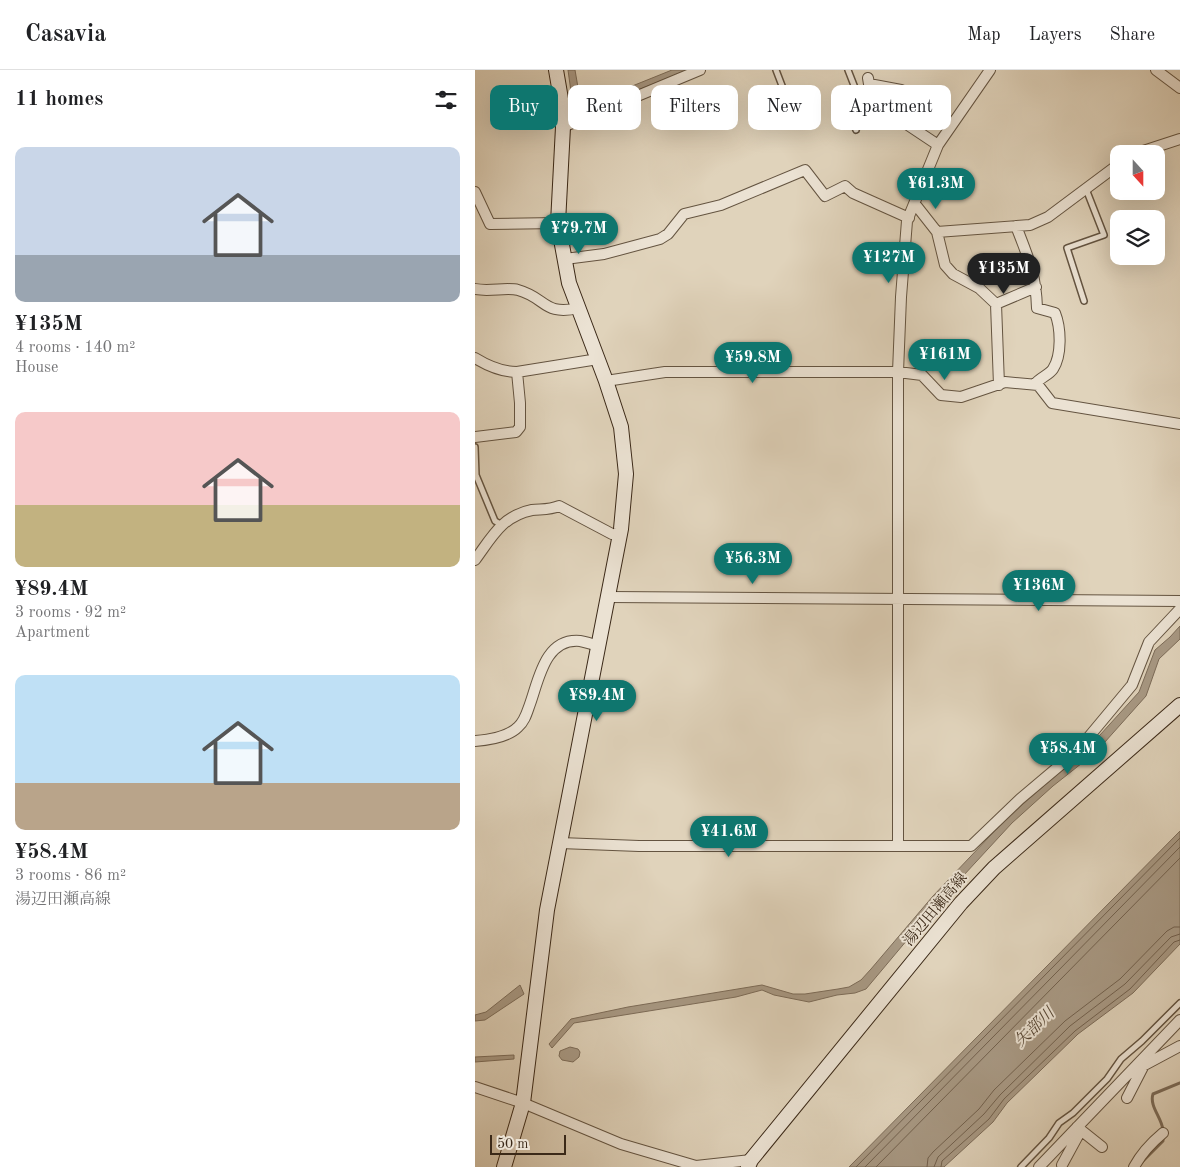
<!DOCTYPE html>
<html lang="en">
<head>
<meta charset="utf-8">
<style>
  body { margin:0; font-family:"Old Standard TT","Noto Serif JP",serif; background:#f2f2f2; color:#202124; height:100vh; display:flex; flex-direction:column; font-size:19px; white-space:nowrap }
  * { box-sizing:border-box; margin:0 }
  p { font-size:16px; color:#757577 }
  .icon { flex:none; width:28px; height:28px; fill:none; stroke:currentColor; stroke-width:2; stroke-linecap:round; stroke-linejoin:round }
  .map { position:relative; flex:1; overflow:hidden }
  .details { display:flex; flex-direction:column; background:#fff; width:475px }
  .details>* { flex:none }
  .guide { position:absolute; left:15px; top:15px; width:475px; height:45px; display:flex; gap:10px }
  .needle { width:32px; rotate:159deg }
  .fabs { position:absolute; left:635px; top:75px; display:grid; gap:10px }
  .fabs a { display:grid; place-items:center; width:55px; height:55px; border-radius:10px; background:#fff; box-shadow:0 5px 20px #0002; font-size:25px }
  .scale { position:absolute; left:15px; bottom:12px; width:76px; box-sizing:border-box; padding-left:5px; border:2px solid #3b2918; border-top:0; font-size:14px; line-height:18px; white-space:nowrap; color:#3b2918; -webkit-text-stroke:4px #ebe2d3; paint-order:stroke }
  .price { position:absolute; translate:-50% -42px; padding:0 11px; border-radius:18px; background:#0f766e; color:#fff; font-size:16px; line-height:32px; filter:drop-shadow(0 1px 2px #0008) }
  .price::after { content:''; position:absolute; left:50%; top:30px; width:15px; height:11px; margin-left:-8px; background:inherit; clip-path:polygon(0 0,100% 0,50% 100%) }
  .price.on { background:#222; color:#fff }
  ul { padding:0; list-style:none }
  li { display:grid; align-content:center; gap:10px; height:265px; padding:0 15px }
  li span { display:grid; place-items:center; height:155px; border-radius:10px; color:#555 }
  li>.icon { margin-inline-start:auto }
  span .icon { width:90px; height:90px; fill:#fffc; stroke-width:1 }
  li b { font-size:21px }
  h2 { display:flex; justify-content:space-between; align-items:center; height:60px; padding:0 15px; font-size:21px }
  .pill { padding:0 18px; border-radius:10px; background:#fff; box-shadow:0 5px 20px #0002; font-size:18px; line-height:45px }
  .pill.on { background:#0f766e; color:#fff }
  header { display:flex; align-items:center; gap:30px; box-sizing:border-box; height:70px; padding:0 25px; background:#fff; border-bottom:1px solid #e0e0e0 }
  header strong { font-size:24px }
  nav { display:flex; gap:28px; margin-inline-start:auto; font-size:18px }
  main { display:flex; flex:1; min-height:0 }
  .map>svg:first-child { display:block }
  .water { fill:#a89984; stroke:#7c6c59 }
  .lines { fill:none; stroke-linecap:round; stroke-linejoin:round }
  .shore { stroke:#72614e; stroke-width:1 }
  .stream { stroke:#7c6c59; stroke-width:3 }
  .lane-casing { stroke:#645441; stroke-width:8 }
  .street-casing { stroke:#645441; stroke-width:12 }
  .secondary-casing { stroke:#3b2918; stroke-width:16 }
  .lane { stroke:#ebe2d3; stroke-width:5 }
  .street { stroke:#ebe2d3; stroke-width:10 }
  .secondary { stroke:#ebe2d3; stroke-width:14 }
  .labels { text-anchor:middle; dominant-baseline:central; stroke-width:4; stroke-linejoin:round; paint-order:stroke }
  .street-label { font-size:15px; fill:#3b2918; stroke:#ebe2d3 }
  .water-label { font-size:16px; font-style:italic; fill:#564533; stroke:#ebe2d3 }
</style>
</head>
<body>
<header>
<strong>Casavia</strong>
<nav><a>Map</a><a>Layers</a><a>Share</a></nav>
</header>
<main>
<section class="details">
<h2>11 homes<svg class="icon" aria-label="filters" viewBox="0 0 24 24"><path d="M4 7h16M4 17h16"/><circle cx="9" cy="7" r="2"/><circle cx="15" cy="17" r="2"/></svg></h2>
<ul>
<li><span style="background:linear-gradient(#c9d6e8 70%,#9aa5b1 0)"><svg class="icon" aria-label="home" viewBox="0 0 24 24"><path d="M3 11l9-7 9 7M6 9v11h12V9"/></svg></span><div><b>¥135M</b><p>4 rooms · 140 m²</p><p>House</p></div></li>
<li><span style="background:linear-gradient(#f6c9c9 60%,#c2b280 0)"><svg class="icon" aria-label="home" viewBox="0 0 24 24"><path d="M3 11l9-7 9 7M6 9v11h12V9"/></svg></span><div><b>¥89.4M</b><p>3 rooms · 92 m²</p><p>Apartment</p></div></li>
<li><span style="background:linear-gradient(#bfe0f5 70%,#b9a48a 0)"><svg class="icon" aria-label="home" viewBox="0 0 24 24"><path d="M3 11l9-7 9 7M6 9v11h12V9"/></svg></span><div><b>¥58.4M</b><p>3 rooms · 86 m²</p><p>湯辺田瀬高線</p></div></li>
</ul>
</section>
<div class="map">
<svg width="705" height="1097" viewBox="0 0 705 1097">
  <rect width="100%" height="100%" fill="#e0d3bb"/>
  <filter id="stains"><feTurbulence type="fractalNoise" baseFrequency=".004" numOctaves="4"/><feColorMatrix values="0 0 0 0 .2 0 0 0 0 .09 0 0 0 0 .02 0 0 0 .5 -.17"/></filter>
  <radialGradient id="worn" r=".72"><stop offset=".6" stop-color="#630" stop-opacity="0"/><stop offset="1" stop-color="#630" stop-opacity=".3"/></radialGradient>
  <!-- water -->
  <path class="water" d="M 93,0 L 100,0 L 105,29 L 115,33 L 197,0 L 212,0 L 114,40 L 97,29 Z
    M 705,556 L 705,569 L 684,589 L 671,626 L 621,682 L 578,716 L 537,753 L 464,832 L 391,919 L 380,923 L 362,925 L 334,932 L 299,925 L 287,920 L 261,927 L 99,953 L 77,978 L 74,974 L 96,949 L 153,937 L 287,915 L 318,924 L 330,924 L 363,919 L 374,917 L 386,910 L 396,899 L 458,826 L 533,747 L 615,676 L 664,622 L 680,580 L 695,567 Z
    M 705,761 L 705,874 L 658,923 L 603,964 L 532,1033 L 518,1052 L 469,1097 L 374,1097 Z
    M 45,915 L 49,924 L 10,950 L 0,951 L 0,945 L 11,942 Z
    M 95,977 L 103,979 L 105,982 L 104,987 L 98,992 L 87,990 L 84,986 L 85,981 Z
    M 39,985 L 39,989 L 0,992 L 0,987 Z"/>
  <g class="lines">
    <!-- shore -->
    <path class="shore" d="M 381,1097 L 705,768
      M 390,1097 L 705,777
      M 401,1097 L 705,788
      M 452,1097 L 453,1088 L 458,1082 L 504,1039 L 519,1020 L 590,951 L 645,909 L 692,861 L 699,857 L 705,857
      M 459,1097 L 463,1087 L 509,1044 L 525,1025 L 595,956 L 650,914 L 696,867 L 705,864
      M 466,1097 L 467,1091 L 514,1049 L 529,1029 L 600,961 L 655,919 L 699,872 L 705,870"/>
    <!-- stream -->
    <path class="stream" d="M 688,1060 C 687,1048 674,1036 678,1024 L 705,1013
      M 667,1092 L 688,1071 L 688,1067"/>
    <defs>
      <path id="lane" d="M 301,0 L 314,34
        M 373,0 L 382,23 L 382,28 L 374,37 L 373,40 L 381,60
        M 609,231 L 592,178 L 629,165 L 611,119
        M 0,377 L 1,405 L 20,451 L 27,455
        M 546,1097 L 574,1068 L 584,1053 L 598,1043 L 632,1009 L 646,989 L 667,971 L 705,933"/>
      <path id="street" d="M 681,0 L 705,18
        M 393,8 L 394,14 L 426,20 L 421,47 L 463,75
        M 88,57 L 225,0
        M 659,84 L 705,69
        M 0,122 L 15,154 L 83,153
        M 440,134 L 462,162 L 470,195 L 478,204 L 504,218 L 521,234 L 524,315
        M 541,156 C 553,187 561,204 562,238 L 580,243 C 586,258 587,285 578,299 C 574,305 566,307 560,314
        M 462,162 L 555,155 L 573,147 L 644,94
        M 90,189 L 129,184 L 185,169 L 193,164 L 209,144 L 246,135 L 330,100 L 350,126 L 370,116 L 378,123 L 434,148
        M 0,219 C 14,222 32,217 43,220 C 72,228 68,246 104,238
        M 521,234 L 561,217
        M 0,288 C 13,296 26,302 42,302 L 123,289
        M 131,311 L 190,302 L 423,302 L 447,305 L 466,325 L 486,327 L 530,312 L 563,315 L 577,333 L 705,354
        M 0,367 L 41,362 L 45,357 L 45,333 L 42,302
        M 0,490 C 17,467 27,446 57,440 C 66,439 75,440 84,436 L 137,464
        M 133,527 L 705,531
        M 0,671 C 14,670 33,667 43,657 C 50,651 52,642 55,634 C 64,609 70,568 105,571 C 111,572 117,574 123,576
        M 85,773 L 164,776 L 496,776 L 545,729 L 602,681 L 657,615 L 674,572 L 705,539
        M 423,776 L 423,302 L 426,227 L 432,151 L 463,75 L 515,0
        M 662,999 L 705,976
        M 0,1017 L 48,1033 L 146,1074 L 221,1096 L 276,1090
        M 652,1028 L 669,995
        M 602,1057 L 627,1077
        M 587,1095 L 606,1060
        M 564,1097 L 705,950
        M 659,1097 C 666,1084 676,1073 688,1063"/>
      <path id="secondary" d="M 29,1097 L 48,1033 L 72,840 L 146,459 L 151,404 L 146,357 L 131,311 L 94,213 L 83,153 L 88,57 L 86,29 L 81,0
        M 273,1097 L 276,1090 L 486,833 L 519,798 L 705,635"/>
    </defs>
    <!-- lane casing -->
    <use href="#lane" class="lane-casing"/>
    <!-- street casing -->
    <use href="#street" class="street-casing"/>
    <!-- secondary casing -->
    <use href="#secondary" class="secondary-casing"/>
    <!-- lane -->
    <use href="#lane" class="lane"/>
    <!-- street -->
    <use href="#street" class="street"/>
    <!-- secondary -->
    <use href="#secondary" class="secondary"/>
  </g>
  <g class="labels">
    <!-- street labels -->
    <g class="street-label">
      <text transform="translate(461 840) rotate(-50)">湯辺田瀬高線</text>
    </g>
    <!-- water labels -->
    <g class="water-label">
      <text transform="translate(560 958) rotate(-44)">矢部川</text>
    </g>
  </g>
  <rect width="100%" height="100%" filter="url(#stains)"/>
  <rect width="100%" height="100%" fill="url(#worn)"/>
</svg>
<div class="fabs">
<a><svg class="needle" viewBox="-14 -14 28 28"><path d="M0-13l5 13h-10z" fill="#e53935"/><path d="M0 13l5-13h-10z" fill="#757577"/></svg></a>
<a><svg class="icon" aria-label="layers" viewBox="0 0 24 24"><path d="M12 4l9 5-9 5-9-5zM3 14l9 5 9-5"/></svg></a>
</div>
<div class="scale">50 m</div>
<b class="price" style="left:461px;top:140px">¥61.3M</b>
<b class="price" style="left:104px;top:185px">¥79.7M</b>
<b class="price" style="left:414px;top:214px">¥127M</b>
<b class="price on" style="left:529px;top:225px">¥135M</b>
<b class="price" style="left:470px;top:311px">¥161M</b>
<b class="price" style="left:278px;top:314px">¥59.8M</b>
<b class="price" style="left:278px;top:515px">¥56.3M</b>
<b class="price" style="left:564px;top:542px">¥136M</b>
<b class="price" style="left:122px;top:652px">¥89.4M</b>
<b class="price" style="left:593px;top:705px">¥58.4M</b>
<b class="price" style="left:254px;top:788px">¥41.6M</b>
<div class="guide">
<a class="pill on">Buy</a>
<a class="pill">Rent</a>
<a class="pill">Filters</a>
<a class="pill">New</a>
<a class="pill">Apartment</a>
</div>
</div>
</main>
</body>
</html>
